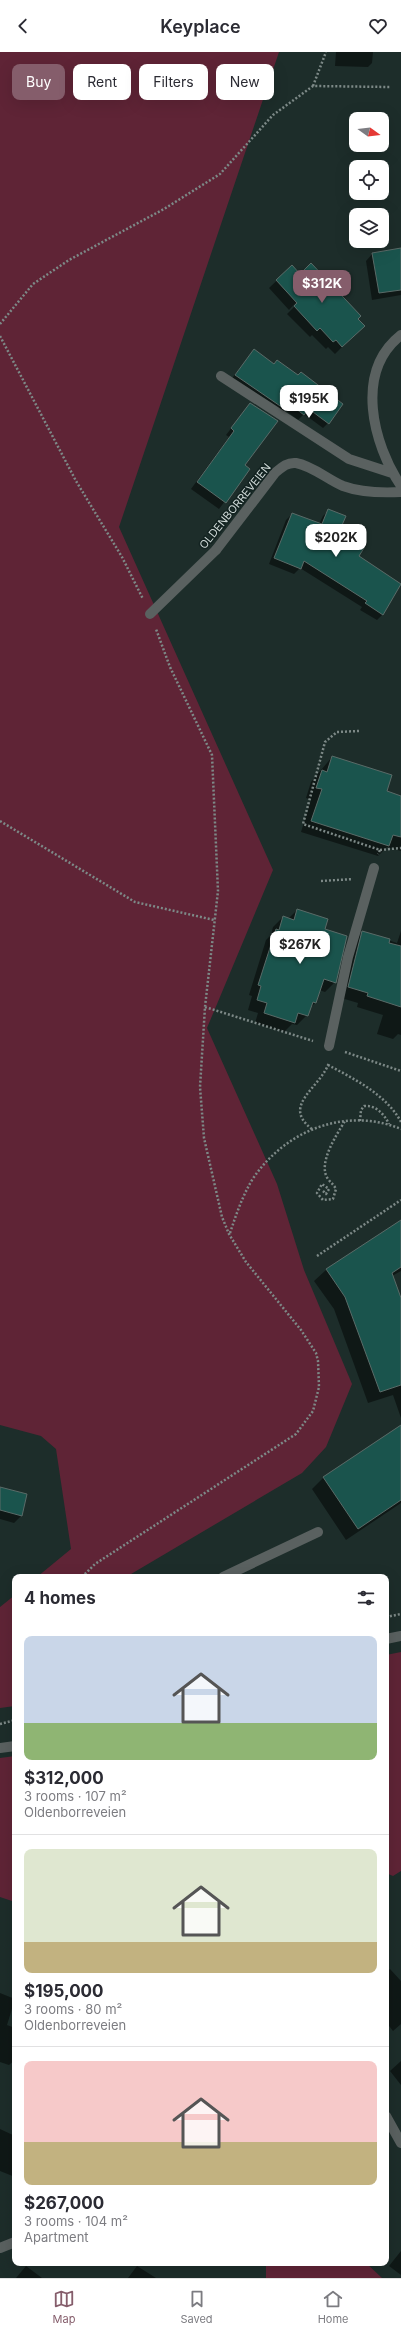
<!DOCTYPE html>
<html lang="en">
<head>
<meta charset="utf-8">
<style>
  body { margin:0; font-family:Inter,sans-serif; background:#f2f2f3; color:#2b2b33; height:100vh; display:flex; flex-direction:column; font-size:15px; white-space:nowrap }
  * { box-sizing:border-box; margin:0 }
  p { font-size:13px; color:#7c7c81 }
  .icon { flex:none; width:22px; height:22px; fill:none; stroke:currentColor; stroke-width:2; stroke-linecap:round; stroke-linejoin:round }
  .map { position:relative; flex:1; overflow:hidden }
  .panel { position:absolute; left:12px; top:1522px; width:377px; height:692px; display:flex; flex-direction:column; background:#fff; border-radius:8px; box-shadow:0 4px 16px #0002 }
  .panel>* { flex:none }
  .guide { position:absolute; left:12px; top:12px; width:377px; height:36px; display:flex; gap:8px }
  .needle { width:26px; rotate:105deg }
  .tools { position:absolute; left:349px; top:60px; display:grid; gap:8px }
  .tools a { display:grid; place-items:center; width:40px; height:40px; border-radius:8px; background:#fff; box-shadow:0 4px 16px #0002; font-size:20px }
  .price { position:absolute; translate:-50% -34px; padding:0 9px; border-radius:8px; background:#fff; color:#222; font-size:13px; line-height:26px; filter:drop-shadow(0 1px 2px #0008) }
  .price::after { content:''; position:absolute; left:50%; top:24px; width:12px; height:9px; margin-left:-6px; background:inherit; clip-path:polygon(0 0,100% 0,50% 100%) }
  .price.current { background:#855d6b; color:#fff }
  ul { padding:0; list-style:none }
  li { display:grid; align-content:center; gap:8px; height:212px; padding:0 12px }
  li+li { border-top:1px solid #e1e1e2 }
  li span { display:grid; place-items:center; height:124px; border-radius:8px; color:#555 }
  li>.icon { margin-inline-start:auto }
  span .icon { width:72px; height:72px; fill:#fffc; stroke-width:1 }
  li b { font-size:17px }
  h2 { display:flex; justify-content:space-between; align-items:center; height:48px; padding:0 12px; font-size:17px }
  .tag { padding:0 14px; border-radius:8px; background:#fff; box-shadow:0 4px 16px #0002; font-size:14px; line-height:36px }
  .tag.current { background:#855d6b; color:#fff }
  header { display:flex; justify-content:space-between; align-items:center; height:52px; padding:0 12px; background:#fff; font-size:18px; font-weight:600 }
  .tab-bar { display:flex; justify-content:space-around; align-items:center; height:56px; border-top:1px solid #e1e1e2; background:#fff; font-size:11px; color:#7c7c81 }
  .tab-bar a { display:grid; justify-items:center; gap:2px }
  .tab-bar .current { color:#855d6b }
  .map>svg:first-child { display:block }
  .green { fill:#5f2436 }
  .shadow { fill:#0007 }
  .building { fill:#1a544d; stroke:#5a6b68 }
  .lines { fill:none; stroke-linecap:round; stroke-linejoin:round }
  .path { stroke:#7d8987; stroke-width:2.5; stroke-dasharray:2 2; stroke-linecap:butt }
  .lane { stroke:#5a6160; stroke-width:10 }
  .street { stroke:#5a6160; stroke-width:10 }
  .labels { text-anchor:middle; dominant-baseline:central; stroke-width:3; stroke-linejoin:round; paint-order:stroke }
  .street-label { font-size:11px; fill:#ced8d6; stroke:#132321 }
</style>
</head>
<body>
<header><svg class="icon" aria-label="back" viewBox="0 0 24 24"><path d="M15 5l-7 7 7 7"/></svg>Keyplace<svg class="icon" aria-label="heart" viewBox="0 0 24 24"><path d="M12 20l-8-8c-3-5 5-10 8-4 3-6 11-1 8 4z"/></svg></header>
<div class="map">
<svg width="401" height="2226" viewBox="0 0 401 2226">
  <rect width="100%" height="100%" fill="#1d2d2a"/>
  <!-- green -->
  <path class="green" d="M 0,0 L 279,0 L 119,475 L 273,818 L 207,976 L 277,1132 L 304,1218 L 352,1332 L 326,1395 L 302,1421 L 126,1525 L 37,1525 L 71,1497 L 56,1397 L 41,1384 L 0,1373 Z
    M 15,1543 L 15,1654 L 0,1656 L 0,1555 Z
    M 401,1600 L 401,1819 L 393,1824 L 386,1821 L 386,1603 Z
    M 15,1704 L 15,1850 L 0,1845 L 0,1706 Z
    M 266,2211 L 366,2211 L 382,2226 L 266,2226 Z"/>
  <!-- shadow -->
  <path class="shadow" d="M 336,0 L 373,0 L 372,11 L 368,15 L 335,14 Z
    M 401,197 L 401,243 L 372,248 L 366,209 L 373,201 Z
    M 292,214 L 363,274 L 335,302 L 328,295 L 326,297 L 312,283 L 310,285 L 287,262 L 301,248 L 299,247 L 289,258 L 269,236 Z
    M 254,298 L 328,371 L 323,376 L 304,362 L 298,368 L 285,358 L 280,363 L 230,329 Z
    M 250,352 L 243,413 L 249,417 L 219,457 L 191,437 L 229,385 L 226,383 Z
    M 329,458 L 338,481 L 357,504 L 383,562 L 377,568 L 360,558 L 362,555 L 300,516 L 294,522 L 269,512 L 286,468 L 292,462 L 319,472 L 323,464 Z
    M 332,705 L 386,740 L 401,745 L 401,799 L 387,795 L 378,804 L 301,780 L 311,748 L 306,746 L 311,730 Z
    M 297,858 L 335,930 L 325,940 L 319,938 L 315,951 L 309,957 L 307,963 L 297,973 L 292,972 L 284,980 L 255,971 L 258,961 L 248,958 L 252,944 L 249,943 L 266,888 L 271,883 L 273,875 L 283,865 L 288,867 Z
    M 401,879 L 401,983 L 398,982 L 393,987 L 377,982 L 383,963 L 357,955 L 358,951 L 338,945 L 352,891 L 363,880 L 397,891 Z
    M 401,1170 L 401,1219 L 392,1224 L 401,1249 L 401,1366 L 393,1343 L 368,1351 L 334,1257 L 314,1229 L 326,1218 Z
    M 401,1375 L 401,1451 L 346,1488 L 312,1437 L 324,1425 Z
    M 0,1436 L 21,1464 L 14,1471 L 0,1467 Z
    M 390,1917 L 401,1929 L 401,1972 L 393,1979 L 386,1970 L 386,1921 Z
    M 0,1941 L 15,1947 L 7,1973 L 15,1976 L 15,2008 L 9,2013 L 0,2010 Z
    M 401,2009 L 401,2033 L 390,2019 Z
    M 0,2077 L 15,2084 L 15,2125 L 0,2119 Z
    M 386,2136 L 389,2140 L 386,2144 Z
    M 401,2199 L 401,2223 L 389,2214 Z
    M 26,2214 L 42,2226 L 16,2226 Z
    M 137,2214 L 156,2226 L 128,2226 Z"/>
  <!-- building -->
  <path class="building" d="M 401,196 L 401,238 L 379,241 L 372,201 Z
    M 311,211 L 361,264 L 358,267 L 365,274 L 342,295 L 336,288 L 333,290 L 320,276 L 317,279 L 294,254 L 297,251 L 276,228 L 292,213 L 300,222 Z
    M 254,297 L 274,312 L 277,308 L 298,323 L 301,320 L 343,352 L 329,372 L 309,357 L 304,363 L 291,353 L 286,358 L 235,323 Z
    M 250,351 L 278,369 L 245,413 L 250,417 L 226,451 L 197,430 L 234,379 L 231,376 Z
    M 328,457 L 346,464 L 339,480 L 364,496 L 359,504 L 401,532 L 383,563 L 365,551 L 367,549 L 304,509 L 301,517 L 274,506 L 292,461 L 322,472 Z
    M 332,704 L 392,723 L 387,739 L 401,744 L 401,785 L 393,783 L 389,794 L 311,769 L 322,737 L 316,736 L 322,718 L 327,720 Z
    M 297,857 L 328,867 L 325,877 L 347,884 L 336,931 L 324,927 L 316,951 L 313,950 L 308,964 L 298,961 L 295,971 L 264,961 L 267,951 L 257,948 L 261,934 L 258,933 L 276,877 L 279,878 L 283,864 L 294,868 Z
    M 362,879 L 390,887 L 389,891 L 401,894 L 401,955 L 367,944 L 368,941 L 348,935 Z
    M 401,1168 L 401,1215 L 392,1221 L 401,1246 L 401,1333 L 380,1340 L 345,1245 L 326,1217 Z
    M 401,1373 L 401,1448 L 358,1477 L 323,1425 Z
    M 0,1435 L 27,1442 L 22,1464 L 0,1458 Z"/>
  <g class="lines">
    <!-- path -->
    <path class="path" d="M 313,34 L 326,0
      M 0,272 L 33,232 L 69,208 L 164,157 L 220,122 L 273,63 L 313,34 L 390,35
      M 0,284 L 76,429 L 122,505 L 143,547
      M 359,679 L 337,680 L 325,690 L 303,772 L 380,798 L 378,802
      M 0,769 L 135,850 L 214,868
      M 380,798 L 401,796
      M 321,829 L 353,827
      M 205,955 L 313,989
      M 345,1000 L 401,1019
      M 328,1013 C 354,1027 386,1042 401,1070
      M 360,1069 L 361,1058 L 364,1054 C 376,1053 384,1062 389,1072
      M 312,1077 C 280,1053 322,1035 329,1010
      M 323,1139 L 326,1142 L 329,1137 L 322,1132 L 317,1141 L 323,1148 L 333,1147 L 336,1137 C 334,1133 331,1131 328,1127 C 317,1112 337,1082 345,1069
      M 230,1181 C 236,1163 242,1145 252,1128 C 284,1079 345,1054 401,1077
      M 317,1204 L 401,1148
      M 82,1525 L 95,1512 L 296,1382 L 313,1359 L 319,1335 L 318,1309 L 316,1301 L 301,1278 L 246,1210 L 229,1182 L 222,1165 L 204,1086 L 200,1035 L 205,955 L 218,839 L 212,703 L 170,615 L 156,577
      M 386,1565 L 401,1562
      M 0,1672 L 15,1668"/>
    <!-- lane -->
    <path class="lane" d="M 150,562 L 216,498
      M 329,994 L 348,905 L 374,816
      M 223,1525 L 318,1480"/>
    <!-- street -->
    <path class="street" d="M 401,283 C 354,320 373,392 401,434
      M 221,324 L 349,407 L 392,421
      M 216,498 L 275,421 C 281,416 287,410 296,411 C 313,414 328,428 343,434 C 362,441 382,441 401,440
      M 386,1587 L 401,1584
      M 0,1696 L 15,1694
      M 386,2064 L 401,2091
      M 0,2196 L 15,2190"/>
  </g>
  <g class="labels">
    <!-- street labels -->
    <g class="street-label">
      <text transform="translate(235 454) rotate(-51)">OLDENBORREVEIEN</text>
    </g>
  </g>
</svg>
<div class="tools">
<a><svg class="needle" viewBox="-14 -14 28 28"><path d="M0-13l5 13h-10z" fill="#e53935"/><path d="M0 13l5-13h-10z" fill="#7c7c81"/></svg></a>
<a><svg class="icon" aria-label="locate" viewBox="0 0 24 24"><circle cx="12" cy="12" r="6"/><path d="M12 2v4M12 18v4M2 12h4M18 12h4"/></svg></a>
<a><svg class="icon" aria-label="layers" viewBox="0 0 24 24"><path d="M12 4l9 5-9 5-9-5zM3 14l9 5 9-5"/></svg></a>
</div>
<b class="price current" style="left:322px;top:252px">$312K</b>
<b class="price" style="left:309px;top:367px">$195K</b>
<b class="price" style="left:336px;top:506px">$202K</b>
<b class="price" style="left:300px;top:913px">$267K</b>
<div class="guide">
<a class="tag current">Buy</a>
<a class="tag">Rent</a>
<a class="tag">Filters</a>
<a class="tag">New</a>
</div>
<section class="panel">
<h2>4 homes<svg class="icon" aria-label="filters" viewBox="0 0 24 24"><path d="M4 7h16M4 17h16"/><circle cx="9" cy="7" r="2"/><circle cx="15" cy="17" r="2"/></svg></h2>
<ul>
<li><span style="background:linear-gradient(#c9d6e8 70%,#8fb573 0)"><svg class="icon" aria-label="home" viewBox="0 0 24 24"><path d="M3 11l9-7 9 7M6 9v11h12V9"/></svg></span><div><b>$312,000</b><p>3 rooms · 107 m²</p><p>Oldenborreveien</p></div></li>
<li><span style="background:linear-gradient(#dfe7d0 75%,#c2b280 0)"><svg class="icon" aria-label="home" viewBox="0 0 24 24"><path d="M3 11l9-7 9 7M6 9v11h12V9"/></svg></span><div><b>$195,000</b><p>3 rooms · 80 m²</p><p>Oldenborreveien</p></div></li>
<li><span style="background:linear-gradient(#f6c9c9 65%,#c2b280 0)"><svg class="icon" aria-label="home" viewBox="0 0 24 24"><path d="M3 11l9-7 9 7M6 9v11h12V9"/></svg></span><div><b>$267,000</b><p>3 rooms · 104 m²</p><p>Apartment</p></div></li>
</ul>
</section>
</div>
<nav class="tab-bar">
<a class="current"><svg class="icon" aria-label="map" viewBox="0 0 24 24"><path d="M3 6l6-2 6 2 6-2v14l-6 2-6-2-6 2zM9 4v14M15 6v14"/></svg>Map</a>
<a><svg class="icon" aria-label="saved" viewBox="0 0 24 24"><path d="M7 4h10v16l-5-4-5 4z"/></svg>Saved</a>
<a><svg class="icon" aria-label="home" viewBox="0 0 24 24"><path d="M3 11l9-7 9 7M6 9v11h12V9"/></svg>Home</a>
</nav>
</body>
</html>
